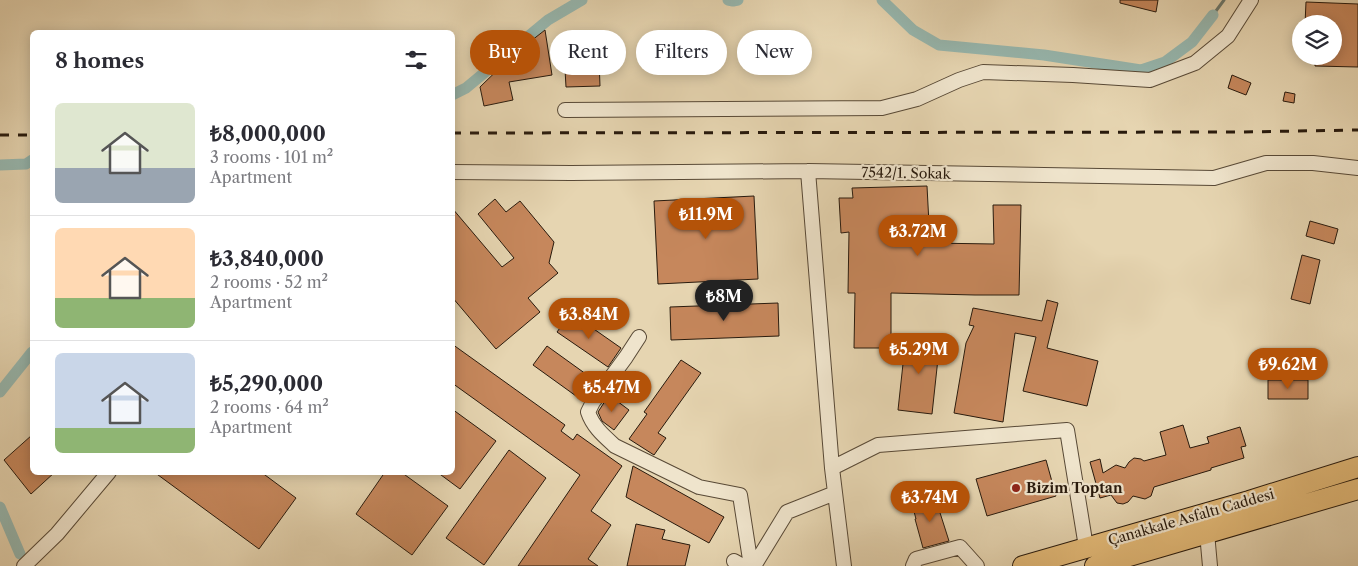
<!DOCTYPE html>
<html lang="en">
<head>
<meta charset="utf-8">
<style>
  body { margin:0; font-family:"Libre Caslon Text",serif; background:#f7f7f7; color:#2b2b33; height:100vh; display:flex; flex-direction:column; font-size:19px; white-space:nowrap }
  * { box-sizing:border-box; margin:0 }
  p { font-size:16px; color:#7c7c81 }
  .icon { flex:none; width:28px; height:28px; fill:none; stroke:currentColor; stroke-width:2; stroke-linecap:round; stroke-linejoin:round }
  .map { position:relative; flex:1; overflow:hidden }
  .panel { position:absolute; left:30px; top:30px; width:425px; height:445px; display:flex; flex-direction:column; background:#fff; border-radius:8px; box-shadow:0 2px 12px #0003 }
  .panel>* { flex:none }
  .guide { position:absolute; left:470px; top:30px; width:475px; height:45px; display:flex; gap:10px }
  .tools { position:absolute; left:1292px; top:15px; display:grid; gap:10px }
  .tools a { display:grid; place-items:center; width:50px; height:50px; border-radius:50%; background:#fff; box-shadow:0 2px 12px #0003; font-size:25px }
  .price { position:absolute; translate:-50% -42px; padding:0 11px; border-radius:18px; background:#b45309; color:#fff; font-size:16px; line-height:32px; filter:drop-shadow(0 1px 2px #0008) }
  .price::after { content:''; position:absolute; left:50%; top:30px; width:15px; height:11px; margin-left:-8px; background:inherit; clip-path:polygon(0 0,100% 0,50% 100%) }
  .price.on { background:#222; color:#fff }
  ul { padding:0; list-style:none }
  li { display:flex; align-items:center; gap:15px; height:125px; padding:0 25px }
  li+li { border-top:1px solid #e1e1e2 }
  li span { display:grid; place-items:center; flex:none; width:140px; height:100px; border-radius:8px; color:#555 }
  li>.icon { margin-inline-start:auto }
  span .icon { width:60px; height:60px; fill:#fffc; stroke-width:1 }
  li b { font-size:21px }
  h2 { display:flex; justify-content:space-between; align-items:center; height:60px; padding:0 25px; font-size:21px }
  .chip { padding:0 18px; border-radius:22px; background:#fff; box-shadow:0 2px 12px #0003; font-size:18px; line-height:45px }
  .chip.on { background:#b45309; color:#fff }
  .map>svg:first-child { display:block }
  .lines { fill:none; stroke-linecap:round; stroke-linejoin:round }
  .stream { stroke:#6b796f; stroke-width:3 }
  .canal { stroke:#97b8b0; stroke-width:11 }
  .building { fill:#c6875c; stroke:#281a0d }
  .minor-casing { stroke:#584936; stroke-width:16 }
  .highway-casing { stroke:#281a0d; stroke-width:22 }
  .minor { stroke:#efe4cc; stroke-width:14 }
  .highway { stroke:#e3ba78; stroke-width:20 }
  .rail { stroke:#281a0d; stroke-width:3; stroke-dasharray:9 9; stroke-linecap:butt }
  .poi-dot { fill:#8f2418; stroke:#efe4cc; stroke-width:2 }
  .labels { text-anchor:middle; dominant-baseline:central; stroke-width:4.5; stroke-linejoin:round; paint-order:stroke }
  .street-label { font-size:14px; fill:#281a0d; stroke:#efe4cc }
  .poi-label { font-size:14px; font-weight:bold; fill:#281a0d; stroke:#efe4cc; text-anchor:start }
</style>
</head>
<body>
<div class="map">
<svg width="1358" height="566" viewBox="0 0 1358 566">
  <rect width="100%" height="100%" fill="#e6d5b1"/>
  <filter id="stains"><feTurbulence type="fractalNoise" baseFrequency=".004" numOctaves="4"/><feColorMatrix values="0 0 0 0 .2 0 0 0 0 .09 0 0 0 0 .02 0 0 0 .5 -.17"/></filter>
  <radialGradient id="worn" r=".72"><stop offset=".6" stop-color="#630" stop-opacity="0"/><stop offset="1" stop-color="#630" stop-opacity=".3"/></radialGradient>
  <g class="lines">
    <!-- stream -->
    <path class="stream" d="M 1213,15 L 1224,0"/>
    <!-- canal -->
    <path class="canal" d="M 728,0 L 733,1 L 738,0
      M 882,0 L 913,30 L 939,45 L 1044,55 L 1141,70 L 1165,62 L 1192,42 L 1213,15
      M 452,95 L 466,88 L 548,20 L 582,0
      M 0,165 L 26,164 L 32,160
      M 0,392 L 32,352
      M 0,507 L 20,554"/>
  </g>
  <!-- building -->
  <path class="building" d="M 1120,0 L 1158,0 L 1156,12 L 1120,3 Z
    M 1306,2 L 1358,4 L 1358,67 L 1315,66 L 1315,56 L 1334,56 L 1334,24 L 1305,24 Z
    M 545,30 L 552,75 L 509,82 L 513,100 L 484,106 L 480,87 L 513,55 Z
    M 598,33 L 600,86 L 566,87 L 563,34 Z
    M 1232,75 L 1251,83 L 1246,95 L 1228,88 Z
    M 1285,92 L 1295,94 L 1294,103 L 1283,101 Z
    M 927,186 L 930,243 L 994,244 L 993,205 L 1021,205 L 1019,295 L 975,295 L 891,293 L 891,348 L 854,348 L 855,293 L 848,293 L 849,232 L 841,233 L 839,198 L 853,198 L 852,188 Z
    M 754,196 L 758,279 L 658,284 L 654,201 Z
    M 495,199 L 506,212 L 520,201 L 554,242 L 549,263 L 558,273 L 528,298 L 540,312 L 496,349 L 452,297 L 452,208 L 502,267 L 514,258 L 478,214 Z
    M 1310,221 L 1338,229 L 1334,244 L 1306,236 Z
    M 1302,255 L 1320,260 L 1310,304 L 1291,299 Z
    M 1047,300 L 1058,303 L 1047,348 L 1098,361 L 1087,406 L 1023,391 L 1036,337 L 1015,333 L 1003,422 L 954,413 L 966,343 L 974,326 L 969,325 L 973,308 L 1042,321 Z
    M 778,303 L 779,336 L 671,340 L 670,307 Z
    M 571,313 L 621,348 L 608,367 L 557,332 Z
    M 906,336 L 940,340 L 932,414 L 898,410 Z
    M 452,344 L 565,425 L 561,431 L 573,440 L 577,434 L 622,466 L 591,511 L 611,525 L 588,559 L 598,566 L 518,566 L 580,475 L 452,383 Z
    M 547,346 L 597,382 L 583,401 L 533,365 Z
    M 681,360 L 701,373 L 658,433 L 666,438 L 654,455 L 629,439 L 647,414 L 644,412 Z
    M 1268,380 L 1308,380 L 1308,399 L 1268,399 Z
    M 609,395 L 629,410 L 614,430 L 602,421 L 598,412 Z
    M 452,409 L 496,441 L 460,489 L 437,472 L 452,472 Z
    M 1183,425 L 1190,448 L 1209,443 L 1207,437 L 1240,427 L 1246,446 L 1241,447 L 1244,458 L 1211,468 L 1211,470 L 1154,487 L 1151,496 L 1145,499 L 1133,496 L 1128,502 L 1123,504 L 1117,503 L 1111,495 L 1100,498 L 1090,462 L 1100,459 L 1103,473 L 1116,465 L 1125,468 L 1129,462 L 1134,458 L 1141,459 L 1144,461 L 1166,455 L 1160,432 Z
    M 32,435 L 32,472 L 55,472 L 31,494 L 4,460 Z
    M 509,450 L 546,478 L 484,565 L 446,538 Z
    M 1046,460 L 1056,496 L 987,516 L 976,479 Z
    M 633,466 L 724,517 L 709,543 L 626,497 Z
    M 154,472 L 261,472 L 296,498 L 259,549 Z
    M 385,472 L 401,472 L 448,506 L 412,555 L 356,514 Z
    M 935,497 L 949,541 L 923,548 L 915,519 L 916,519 L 912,504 Z
    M 636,524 L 665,530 L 662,539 L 690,545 L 685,566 L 627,566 Z"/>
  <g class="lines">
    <defs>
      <path id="minor" d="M 565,110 L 882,108 L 917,99 L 959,80 L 983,72 L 1073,75 L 1150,80 L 1195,63 L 1228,36 L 1251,0
        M 808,171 L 832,468 L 844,566
        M 452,172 L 571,173 L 808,171 L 1214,178 L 1266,163 L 1313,163 L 1358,168
        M 639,337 L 626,357 L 593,402 L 588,412 C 593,427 604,436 615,446 L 699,487 L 740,495 L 751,566
        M 832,468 L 878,445 L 1067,430 L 1086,547
        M 1207,533 L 1210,566
        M 734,561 L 743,566
        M 24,566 L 57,534 L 109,472
        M 754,566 L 787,512 L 835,493
        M 913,566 L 916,559 L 960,547 L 977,566"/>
      <path id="highway" d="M 1023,566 L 1249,501 L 1358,467
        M 1095,566 L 1358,489"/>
    </defs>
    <!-- minor casing -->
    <use href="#minor" class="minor-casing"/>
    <!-- highway casing -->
    <use href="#highway" class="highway-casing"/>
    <!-- minor -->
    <use href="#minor" class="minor"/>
    <!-- highway -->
    <use href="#highway" class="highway"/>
    <!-- rail -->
    <path class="rail" d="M 452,133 L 1240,132 L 1358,130
      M 0,135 L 32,135"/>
  </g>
  <!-- markers -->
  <circle class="poi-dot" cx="1016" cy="488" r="5"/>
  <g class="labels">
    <!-- street labels -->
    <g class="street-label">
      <text transform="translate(906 173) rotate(1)">7542/1. Sokak</text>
      <text transform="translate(1191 517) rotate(-16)">Çanakkale Asfaltı Caddesi</text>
    </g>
    <!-- poi labels -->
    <g class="poi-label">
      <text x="1026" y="488">Bizim Toptan</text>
    </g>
  </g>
  <rect width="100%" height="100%" filter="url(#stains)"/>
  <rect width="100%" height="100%" fill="url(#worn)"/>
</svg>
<div class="tools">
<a><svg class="icon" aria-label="layers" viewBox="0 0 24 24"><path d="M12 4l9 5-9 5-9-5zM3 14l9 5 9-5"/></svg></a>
</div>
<b class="price" style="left:706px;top:240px">₺11.9M</b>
<b class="price" style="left:918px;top:257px">₺3.72M</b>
<b class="price on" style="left:724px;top:322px">₺8M</b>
<b class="price" style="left:589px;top:340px">₺3.84M</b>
<b class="price" style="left:919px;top:375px">₺5.29M</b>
<b class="price" style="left:1288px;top:390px">₺9.62M</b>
<b class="price" style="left:612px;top:413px">₺5.47M</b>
<b class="price" style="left:930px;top:523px">₺3.74M</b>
<div class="guide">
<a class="chip on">Buy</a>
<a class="chip">Rent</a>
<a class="chip">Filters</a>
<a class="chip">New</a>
</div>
<section class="panel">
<h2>8 homes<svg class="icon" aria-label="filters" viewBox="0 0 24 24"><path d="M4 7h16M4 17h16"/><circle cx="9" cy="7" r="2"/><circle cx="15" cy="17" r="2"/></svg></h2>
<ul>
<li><span style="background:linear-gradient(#dfe7d0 65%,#9aa5b1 0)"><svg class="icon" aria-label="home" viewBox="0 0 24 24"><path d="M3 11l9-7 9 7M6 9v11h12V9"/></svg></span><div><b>₺8,000,000</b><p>3 rooms · 101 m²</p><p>Apartment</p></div></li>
<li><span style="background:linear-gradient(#ffd9b3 70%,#8fb573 0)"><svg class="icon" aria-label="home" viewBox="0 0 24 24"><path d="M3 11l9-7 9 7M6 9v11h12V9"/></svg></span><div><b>₺3,840,000</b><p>2 rooms · 52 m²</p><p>Apartment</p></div></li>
<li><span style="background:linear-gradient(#c9d6e8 75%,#8fb573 0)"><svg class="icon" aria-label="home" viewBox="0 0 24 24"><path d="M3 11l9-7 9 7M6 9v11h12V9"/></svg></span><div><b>₺5,290,000</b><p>2 rooms · 64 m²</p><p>Apartment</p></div></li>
</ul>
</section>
</div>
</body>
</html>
